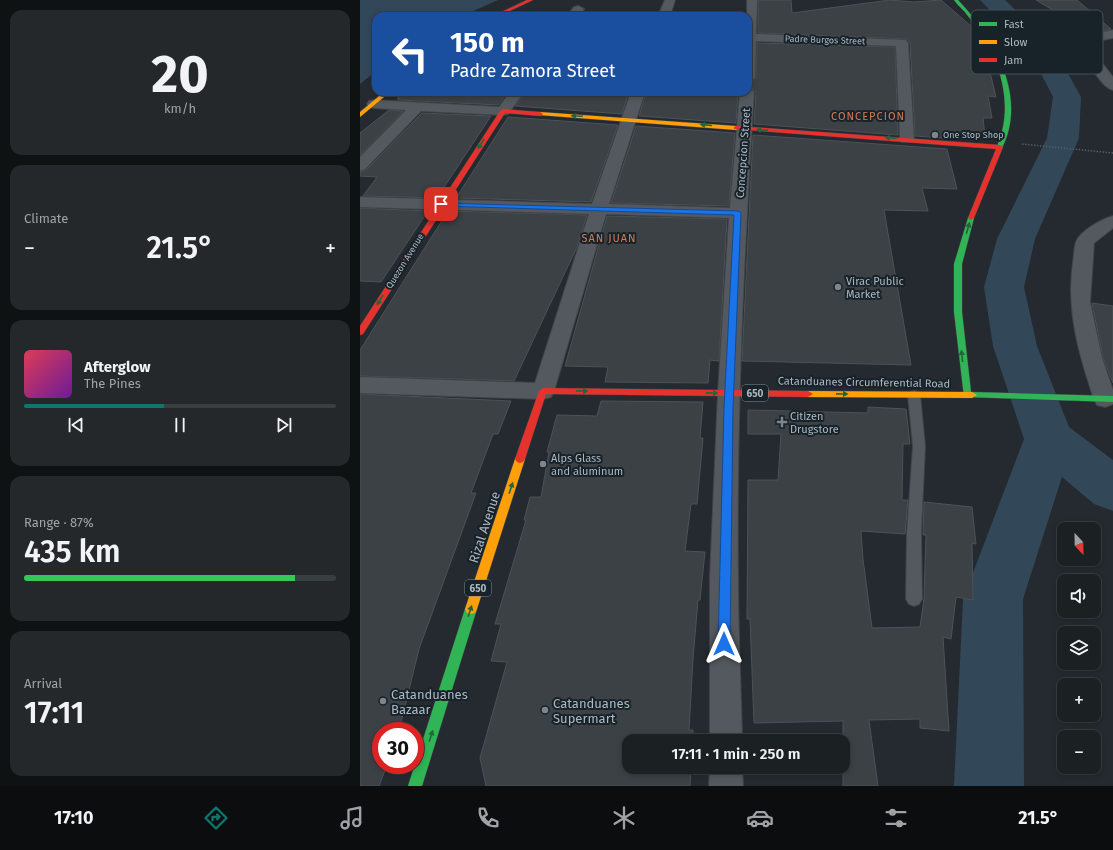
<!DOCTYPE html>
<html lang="en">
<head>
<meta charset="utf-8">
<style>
	:root { --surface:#1b2023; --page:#24282b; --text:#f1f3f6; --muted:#a0a3a6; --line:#393e41; --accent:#0f766e }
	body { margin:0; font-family:"Fira Sans",sans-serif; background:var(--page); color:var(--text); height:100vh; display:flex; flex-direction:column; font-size:15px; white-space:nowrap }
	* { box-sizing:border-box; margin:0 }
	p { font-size:13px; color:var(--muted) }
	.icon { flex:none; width:22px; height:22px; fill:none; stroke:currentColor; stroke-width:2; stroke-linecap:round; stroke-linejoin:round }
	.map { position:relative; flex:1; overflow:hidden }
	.sheet { display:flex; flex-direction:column; gap:10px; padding:10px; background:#0f1213; width:360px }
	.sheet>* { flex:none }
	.top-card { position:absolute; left:12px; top:12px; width:380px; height:84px; border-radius:12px; box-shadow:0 2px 6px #0003,0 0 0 1px var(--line); background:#1a4fa0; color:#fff; overflow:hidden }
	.needle { width:26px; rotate:158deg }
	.tools { position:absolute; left:697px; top:522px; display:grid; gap:8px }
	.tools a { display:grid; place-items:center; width:44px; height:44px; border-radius:8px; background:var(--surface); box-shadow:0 2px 6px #0003,0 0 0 1px var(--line); font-size:20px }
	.speed { position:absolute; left:12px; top:722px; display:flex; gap:8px; font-size:20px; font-weight:700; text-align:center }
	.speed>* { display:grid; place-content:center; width:52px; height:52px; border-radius:50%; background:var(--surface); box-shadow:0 2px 6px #0003,0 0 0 1px var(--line); line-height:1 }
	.speed .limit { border:6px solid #d22; background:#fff; color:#111 }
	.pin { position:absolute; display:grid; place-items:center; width:34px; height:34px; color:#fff; margin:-17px; border-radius:8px; box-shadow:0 2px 6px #0006 }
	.me { position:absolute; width:44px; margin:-22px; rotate:0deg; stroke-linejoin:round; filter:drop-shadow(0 0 3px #0008) }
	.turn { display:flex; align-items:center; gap:14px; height:84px; padding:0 12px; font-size:18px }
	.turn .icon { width:52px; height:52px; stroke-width:2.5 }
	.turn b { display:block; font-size:28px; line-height:34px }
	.big { font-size:30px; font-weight:600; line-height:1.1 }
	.sheet .widget { flex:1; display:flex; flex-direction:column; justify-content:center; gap:6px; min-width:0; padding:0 14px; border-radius:12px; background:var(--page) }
	.sheet .dial { align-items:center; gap:0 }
	.dial b { font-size:52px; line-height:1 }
	.song { display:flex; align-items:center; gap:12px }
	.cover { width:48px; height:48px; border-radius:6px; background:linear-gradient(135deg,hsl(350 70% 55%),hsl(280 70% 35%)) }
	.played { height:4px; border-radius:2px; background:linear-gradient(90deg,var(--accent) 45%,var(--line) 45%) }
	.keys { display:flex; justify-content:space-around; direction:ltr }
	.heat { display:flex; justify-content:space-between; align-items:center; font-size:22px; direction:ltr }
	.charge { height:6px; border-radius:3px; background:linear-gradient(90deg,#34c759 87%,var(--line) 0) }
	.trip { position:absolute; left:262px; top:734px; width:228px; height:40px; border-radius:12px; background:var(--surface); box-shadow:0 2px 6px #0003,0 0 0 1px var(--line); font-weight:600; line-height:40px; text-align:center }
	.menu { display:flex; height:64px; justify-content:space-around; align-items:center; background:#0b0d0e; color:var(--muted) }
	.menu .icon { width:28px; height:28px }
	.menu .active { color:var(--accent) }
	.menu b { font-size:18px; color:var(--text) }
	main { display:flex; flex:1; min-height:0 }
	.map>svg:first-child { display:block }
	.water { fill:#324758 }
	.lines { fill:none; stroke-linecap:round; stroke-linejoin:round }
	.river { fill:#324758; fill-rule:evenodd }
	.building { fill:#3c4146; stroke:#4b5258 }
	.lane-casing { stroke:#404448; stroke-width:2 }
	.street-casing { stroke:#404448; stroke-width:2 }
	.fast-casing { stroke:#404448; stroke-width:1 }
	.slow-casing { stroke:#404448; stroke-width:1 }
	.jam-casing { stroke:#404448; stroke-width:1 }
	.path { stroke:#565d62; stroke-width:1.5; stroke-dasharray:1.5 1.5; stroke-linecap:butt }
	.lane { fill:#53595e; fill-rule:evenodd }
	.street { fill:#53595e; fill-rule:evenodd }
	.fast { fill:#30b455; fill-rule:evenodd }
	.slow { fill:#ff9f0a; fill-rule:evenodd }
	.jam { fill:#e5322d; fill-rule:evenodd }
	.oneway { fill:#23643d }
	.route { fill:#1a73e8; stroke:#114b97 }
	.poi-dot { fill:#7c868f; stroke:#182229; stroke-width:1.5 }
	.labels { text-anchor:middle; stroke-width:4; stroke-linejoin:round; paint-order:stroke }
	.far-street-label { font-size:9px; fill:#acb8c2; stroke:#182229 }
	.far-poi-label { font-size:9px; fill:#acb8c2; stroke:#182229; text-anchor:start }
	.shield { fill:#182229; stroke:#808b94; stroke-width:1 }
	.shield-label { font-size:10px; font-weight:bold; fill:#acb8c2 }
	.far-quarter-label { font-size:11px; letter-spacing:1px; fill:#cf7c5a; stroke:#182229 }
	.street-label { font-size:11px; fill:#acb8c2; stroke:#182229 }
	.poi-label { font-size:11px; fill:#acb8c2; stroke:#182229; text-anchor:start }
	.near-street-label { font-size:13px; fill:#acb8c2; stroke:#182229 }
	.near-poi-label { font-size:13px; fill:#acb8c2; stroke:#182229; text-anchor:start }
	.key { fill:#182229; stroke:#444f57; stroke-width:1 }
	.key-label { font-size:11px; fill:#acb8c2 }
</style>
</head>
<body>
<main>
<section class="sheet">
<div class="widget dial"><b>20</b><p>km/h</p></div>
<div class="widget"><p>Climate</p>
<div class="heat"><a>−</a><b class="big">21.5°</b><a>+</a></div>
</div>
<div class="widget">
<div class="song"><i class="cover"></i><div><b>Afterglow</b><p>The Pines</p></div></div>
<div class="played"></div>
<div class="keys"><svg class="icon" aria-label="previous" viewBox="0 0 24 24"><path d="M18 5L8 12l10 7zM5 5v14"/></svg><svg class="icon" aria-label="pause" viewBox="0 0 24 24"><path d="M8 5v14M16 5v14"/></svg><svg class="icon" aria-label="next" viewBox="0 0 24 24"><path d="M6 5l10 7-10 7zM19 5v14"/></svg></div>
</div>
<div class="widget"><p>Range · 87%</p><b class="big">435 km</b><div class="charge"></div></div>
<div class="widget"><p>Arrival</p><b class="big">17:11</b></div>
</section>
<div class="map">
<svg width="753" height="786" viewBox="0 0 753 786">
	<rect width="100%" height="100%" fill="#242a2f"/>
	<path class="water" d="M0,0h138l-36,16h-86v55l-16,13z"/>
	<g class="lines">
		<path class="river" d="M620,0h25l31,29 23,28 22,40 -2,41 -44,101 -11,48 13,59 32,81 44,33v51l-19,-7 -32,-27 -39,122 1,187h-70l9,-187 61,-160 -31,-93 -9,-59 13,-48 50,-101 6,-41 -17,-33 -18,-25z"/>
	</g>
	<path class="building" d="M398,0h33l1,13 98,-13 24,2 27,-2 31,27 20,39 1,2h-4l7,29 -8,-1 4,22h-9l2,17 -43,-3 2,6 -29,-2 -5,-93 -3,-4 -149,-6z
		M676,0h41l34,29 -19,4z
		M397,43l138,4 3,88 -144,-11 2,-32 -4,-3v-8l4,-3z
		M38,92h110l-10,13 -100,-5z
		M165,92h104l-7,22 -107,-8z
		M339,92h39l-2,31 -97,-7 7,-23 51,3z
		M29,110l14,1 -43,44v-22z
		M62,113l69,3 -54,82 -74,-2 14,-19 -17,-1v-4l6,-2z
		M148,117l110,8 -27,77 -135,-4z
		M276,126l99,7 -6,73 -118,-3z
		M393,135l194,14 10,40 -35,-1 6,23 -44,-1 27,155 -169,-4z
		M0,208l68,3 -47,71 -21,-1z
		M88,211l139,4 -10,32 -63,134 -154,-5v-26z
		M247,216l120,3 -8,142 -9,-1 -2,23 -103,-1 3,-15 -43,-1z
		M732,303l21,3v77l-10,-25z
		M0,394l151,7 -13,33h-5l-22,59h5l-57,156 -20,82h-18v34h6l-8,21h-19z
		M241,401l102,1 -3,36h3l-6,66h-6l-6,47 20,1 -5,48h-2l-5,59 -4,71h4v11h-64v26h62l-1,19h-204l-6,-28 27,-96 -16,-1 10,-37h-6l31,-104h-2l6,-23h11l8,-45h-2l10,-37 40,1z
		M508,407l38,2 4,35h-7l-1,56h6l-3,34 -44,-3 2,28 9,69 48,-1 4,-28 2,-64h-3l1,-33 48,5 4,37 -4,-1 1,57 -17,-3 -5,42 -8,-2 6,94 -29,-3v-9l-51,1 9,66h-35v-65l-89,2 -4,-104h-3l1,-139h30l3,-46h-33v-24l120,3z"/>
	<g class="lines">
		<defs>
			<path id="lane" d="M554,391l4,1 2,3 5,51 -4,87 1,66 -3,5 -5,2 -5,-2 -3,-5 1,-66 6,-87 -5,-51 2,-3z"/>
			<path id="street" d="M305,0h10l-5,16h-12z
				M387,0h10l-1,34 150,6 2,3 6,96 -2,3h-10l-2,-3 -4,-93 -140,-5 -1,37 -7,4z
				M218,6l6,3 -5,7h-12l7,-9z
				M753,30v8l-17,3 -2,6 8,16 11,14v13c-13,-3 -26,-31 -31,-43l5,-11z
				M388,88l6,4c-10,162 -18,324 -16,486 0,54 3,109 4,163h-32v-164l8,-184 11,-175 -123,-4 -52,177 -3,6 -8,2 -183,-6v-16l175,6 54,-169 -229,-7v-10l232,7 39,-112h14l-36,112 121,4 10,-116h8z
				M150,92h14l-16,22 -5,1 -82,-4 -56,58 -5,2v-14l46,-47 -32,-2 -5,-1 -2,-3 2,-3 5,-1 125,7z
				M753,216v12l-19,15 -4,59 12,56 11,32v14l-8,3 -8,-2 -3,-6c-15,-44 -28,-89 -21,-136 1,-6 1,-15 3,-21 4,-11 26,-23 37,-26z
				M350,767h32l1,19h-34z"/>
			<path id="fast" d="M594,0h4c36,38 70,96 44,148l-5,-1c2,-7 5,-14 6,-20 8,-40 -10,-81 -35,-111 -4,-6 -10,-10 -14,-16z
				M611,216l3,2 -12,46v48l9,80 142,4v6l-149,-5 -10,-85v-48l14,-46z
				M111,604l4,1 2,4 -55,177h-14l57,-177 2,-4z"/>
			<path id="slow" d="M24,92h6l-30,25v-5z
				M180,112l196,14 3,2 -3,2 -198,-15v-2z
				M448,391l164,1 5,3 -5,3 -164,-1 -5,-3z
				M160,455l3,1 2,3 -48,150 -2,4 -4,1 -4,-1 -2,-4 50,-150 2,-3z"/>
			<path id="jam" d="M167,0h6l-34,16h-6z
				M143,109l37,3 3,2 -3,2 -35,-3 -142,221 -3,1v-9l140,-215z
				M376,126l264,19 3,2 -29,71 -3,2 -3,-2 28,-69 -262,-20v-2z
				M183,388l265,3 5,3 -5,3 -262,-3 -21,65 -2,3 -3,1 -3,-1 -2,-3 24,-68z"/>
		</defs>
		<use href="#lane" class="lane-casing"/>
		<use href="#street" class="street-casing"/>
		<use href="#fast" class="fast-casing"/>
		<use href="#slow" class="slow-casing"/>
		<use href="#jam" class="jam-casing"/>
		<path class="path" d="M662,144l91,9"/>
		<use href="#lane" class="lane"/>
		<use href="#street" class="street"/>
		<use href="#fast" class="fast"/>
		<use href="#slow" class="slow"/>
		<use href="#jam" class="jam"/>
	</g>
	<defs><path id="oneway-solid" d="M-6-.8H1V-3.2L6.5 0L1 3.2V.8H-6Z"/></defs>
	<g class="oneway">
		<use href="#oneway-solid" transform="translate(217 116) rotate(-177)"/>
		<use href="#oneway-solid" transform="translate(346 125) rotate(-175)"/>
		<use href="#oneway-solid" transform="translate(402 130) rotate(-176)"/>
		<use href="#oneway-solid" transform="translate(531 138) rotate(-176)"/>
		<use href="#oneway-solid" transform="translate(121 144) rotate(123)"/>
		<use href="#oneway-solid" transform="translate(608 228) rotate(-74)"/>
		<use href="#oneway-solid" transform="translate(20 300) rotate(122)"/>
		<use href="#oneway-solid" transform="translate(602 356) rotate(-96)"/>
		<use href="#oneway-solid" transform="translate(222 391) rotate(1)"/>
		<use href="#oneway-solid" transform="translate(352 393) rotate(1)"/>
		<use href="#oneway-solid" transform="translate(482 394) rotate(1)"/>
		<use href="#oneway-solid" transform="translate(151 488) rotate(-72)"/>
		<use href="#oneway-solid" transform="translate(110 611) rotate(-72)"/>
		<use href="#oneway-solid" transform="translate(71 736) rotate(-72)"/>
	</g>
	<path class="route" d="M78,203l300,8 3,2 -8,195 -3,236 -1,4 -5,2 -4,-2 -2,-4 6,-236 10,-193 -293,-9 -4,-2z"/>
	<g class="poi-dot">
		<circle cx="575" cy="135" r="4"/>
		<circle cx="478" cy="287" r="4"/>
		<path d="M420 416h4v4h4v4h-4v4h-4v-4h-4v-4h4z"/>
		<circle cx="183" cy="464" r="4"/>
		<circle cx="23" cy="701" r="4"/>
		<circle cx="185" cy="710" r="4"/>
	</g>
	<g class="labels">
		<g class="far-street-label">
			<text transform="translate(465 40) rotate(2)" y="3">Padre Burgos Street</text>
			<text transform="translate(45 261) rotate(-58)" y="3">Quezon Avenue</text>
		</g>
		<g class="far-poi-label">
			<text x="583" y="138">One Stop Shop</text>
		</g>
		<g class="shield">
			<rect x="382" y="385" width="26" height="16" rx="3"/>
			<rect x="105" y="580" width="26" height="16" rx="3"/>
		</g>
		<g class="shield-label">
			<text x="395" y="397">650</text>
			<text x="118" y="592">650</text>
		</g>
		<g class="far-quarter-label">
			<text x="508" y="120">CONCEPCION</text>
			<text x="249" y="242">SAN JUAN</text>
		</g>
		<g class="street-label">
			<text transform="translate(383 153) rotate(-86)" y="4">Concepcion Street</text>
			<text transform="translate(504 382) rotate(1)" y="4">Catanduanes Circumferential Road</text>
		</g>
		<g class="poi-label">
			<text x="486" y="285">Virac Public<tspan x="486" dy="13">Market</tspan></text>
			<text x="430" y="420">Citizen<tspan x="430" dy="13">Drugstore</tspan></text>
			<text x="191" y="462">Alps Glass<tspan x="191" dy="13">and aluminum</tspan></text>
		</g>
		<g class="near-street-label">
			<text transform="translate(124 527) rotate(-72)" y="5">Rizal Avenue</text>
		</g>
		<g class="near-poi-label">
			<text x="31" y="699">Catanduanes<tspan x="31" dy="15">Bazaar</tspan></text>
			<text x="193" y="708">Catanduanes<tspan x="193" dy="15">Supermart</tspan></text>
		</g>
	</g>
	<rect x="611" y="10" width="132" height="64" rx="6" class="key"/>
	<rect x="619" y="22" width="18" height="4" fill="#30b455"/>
	<rect x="619" y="40" width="18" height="4" fill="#ff9f0a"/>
	<rect x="619" y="58" width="18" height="4" fill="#e5322d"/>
	<g class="key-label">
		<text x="644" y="28">Fast</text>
		<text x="644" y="46">Slow</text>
		<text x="644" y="64">Jam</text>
	</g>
</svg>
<div class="tools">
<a><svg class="needle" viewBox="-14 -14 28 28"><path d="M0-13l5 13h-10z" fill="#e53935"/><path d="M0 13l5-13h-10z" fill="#a0a3a6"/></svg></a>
<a><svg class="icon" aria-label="sound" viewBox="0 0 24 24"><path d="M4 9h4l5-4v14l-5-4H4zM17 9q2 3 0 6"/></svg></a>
<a><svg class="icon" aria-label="layers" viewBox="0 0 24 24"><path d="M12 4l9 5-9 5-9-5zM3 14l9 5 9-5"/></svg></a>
<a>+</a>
<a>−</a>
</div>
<div class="speed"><div class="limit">30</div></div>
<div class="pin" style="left:81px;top:204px;background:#d93025"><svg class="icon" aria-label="arrive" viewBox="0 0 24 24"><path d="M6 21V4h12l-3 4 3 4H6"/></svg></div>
<svg class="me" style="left:364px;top:644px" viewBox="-20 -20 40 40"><path d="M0-17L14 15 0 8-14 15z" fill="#1a73e8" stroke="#fff" stroke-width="4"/></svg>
<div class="trip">17:11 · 1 min · 250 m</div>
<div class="top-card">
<div class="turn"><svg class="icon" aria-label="left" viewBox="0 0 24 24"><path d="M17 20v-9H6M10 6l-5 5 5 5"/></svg><div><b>150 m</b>Padre Zamora Street</div></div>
</div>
</div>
</main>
<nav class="menu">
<b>17:10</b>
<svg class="icon active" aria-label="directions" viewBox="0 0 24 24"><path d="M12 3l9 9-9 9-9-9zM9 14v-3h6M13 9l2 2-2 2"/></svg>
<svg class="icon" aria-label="music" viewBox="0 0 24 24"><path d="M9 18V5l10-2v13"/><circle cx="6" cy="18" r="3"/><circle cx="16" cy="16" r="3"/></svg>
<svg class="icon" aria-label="phone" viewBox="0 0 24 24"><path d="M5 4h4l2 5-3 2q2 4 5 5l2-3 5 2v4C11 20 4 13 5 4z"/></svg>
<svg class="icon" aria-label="climate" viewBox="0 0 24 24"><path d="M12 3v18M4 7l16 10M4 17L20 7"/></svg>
<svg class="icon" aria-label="car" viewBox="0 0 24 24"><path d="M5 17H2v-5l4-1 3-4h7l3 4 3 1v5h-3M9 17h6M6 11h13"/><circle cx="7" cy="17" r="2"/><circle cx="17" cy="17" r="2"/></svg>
<svg class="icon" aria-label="filters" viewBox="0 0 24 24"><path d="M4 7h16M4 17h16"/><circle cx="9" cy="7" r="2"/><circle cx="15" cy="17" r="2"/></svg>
<b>21.5°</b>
</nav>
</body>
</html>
